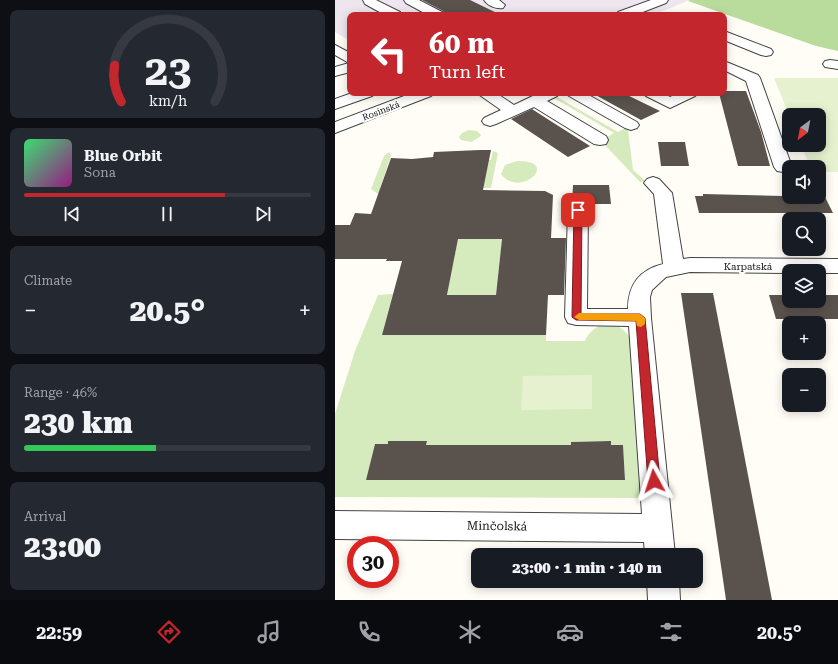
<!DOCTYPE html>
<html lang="en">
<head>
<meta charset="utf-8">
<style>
	:root { --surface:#171b24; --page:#242831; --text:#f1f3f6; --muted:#9ea1a6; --line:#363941; --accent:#c4262e }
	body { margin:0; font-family:"Roboto Serif",serif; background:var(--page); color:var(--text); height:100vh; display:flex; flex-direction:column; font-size:15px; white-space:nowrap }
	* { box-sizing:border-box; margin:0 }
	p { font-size:13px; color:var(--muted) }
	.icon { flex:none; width:22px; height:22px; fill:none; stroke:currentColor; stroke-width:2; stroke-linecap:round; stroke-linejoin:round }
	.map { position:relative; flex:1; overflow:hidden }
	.side { display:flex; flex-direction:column; gap:10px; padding:10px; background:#0d0f14; width:335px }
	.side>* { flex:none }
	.guide { position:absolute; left:12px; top:12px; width:380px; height:84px; border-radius:8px; box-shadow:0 2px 10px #0003; background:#c4262e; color:#fff; overflow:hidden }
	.needle { width:26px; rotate:212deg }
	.buttons { position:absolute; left:447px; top:108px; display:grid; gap:8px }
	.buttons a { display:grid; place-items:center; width:44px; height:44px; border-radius:8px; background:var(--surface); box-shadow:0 2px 10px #0003; font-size:20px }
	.speed { position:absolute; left:12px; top:536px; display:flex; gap:8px; font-size:20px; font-weight:700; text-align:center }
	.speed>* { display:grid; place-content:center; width:52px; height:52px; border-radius:50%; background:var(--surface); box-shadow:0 2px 10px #0003; line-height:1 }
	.speed .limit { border:6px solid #d22; background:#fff; color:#111 }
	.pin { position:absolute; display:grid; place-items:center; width:34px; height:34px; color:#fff; margin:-17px; border-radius:8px; box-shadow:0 2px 6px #0006 }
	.me { position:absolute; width:44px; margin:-22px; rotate:355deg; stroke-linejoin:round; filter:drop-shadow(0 0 3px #0008) }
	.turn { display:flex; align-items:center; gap:14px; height:84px; padding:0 16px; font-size:18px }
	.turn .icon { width:52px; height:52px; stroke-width:2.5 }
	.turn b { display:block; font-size:28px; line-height:34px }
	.big { font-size:30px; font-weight:800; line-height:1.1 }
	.side .card { flex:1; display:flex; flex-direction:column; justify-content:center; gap:6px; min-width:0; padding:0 14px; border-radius:8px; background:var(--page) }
	.side .dial { align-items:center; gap:0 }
	.dial svg { height:104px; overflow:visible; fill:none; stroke:var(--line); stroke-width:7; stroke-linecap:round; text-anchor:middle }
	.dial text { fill:var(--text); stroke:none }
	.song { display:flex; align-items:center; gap:12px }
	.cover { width:48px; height:48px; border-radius:6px; background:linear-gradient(135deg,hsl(140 70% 55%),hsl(310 70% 35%)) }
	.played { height:4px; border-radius:2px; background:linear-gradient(90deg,var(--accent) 70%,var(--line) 70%) }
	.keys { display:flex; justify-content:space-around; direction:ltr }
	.heat { display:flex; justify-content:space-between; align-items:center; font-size:22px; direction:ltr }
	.charge { height:6px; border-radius:3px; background:linear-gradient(90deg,#34c759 46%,var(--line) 0) }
	.trip { position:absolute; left:136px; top:548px; width:232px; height:40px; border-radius:8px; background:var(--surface); box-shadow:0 2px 10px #0003; font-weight:800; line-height:40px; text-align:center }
	.menu { display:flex; height:64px; justify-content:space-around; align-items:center; background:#090b0e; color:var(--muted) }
	.menu .icon { width:28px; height:28px }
	.menu .current { color:var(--accent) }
	.menu b { font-size:18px; color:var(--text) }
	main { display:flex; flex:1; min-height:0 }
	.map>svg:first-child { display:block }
	.industrial { fill:#eee6ef }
	.green { fill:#d5ebbd; fill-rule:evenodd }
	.forest { fill:#b9dc9c }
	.pitch { fill:#e6f2cf }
	.building { fill:#5a524d; fill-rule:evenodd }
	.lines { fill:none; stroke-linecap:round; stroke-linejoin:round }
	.minor-casing { stroke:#444; stroke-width:2 }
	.minor { fill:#fff; fill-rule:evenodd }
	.route { fill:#c4262e; stroke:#7f191e }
	.slow { fill:#f59e0b }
	.labels { text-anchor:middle; stroke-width:4; stroke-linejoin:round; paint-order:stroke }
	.far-street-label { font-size:9px; fill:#111; stroke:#fff }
	.street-label { font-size:10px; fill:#111; stroke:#fff }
	.near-street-label { font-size:12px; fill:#111; stroke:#fff }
</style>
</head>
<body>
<main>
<section class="side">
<div class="card dial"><svg viewBox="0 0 100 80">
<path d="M14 69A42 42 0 1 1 86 69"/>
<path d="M14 69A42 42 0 0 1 9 41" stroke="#c4262e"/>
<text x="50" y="56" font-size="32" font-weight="700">23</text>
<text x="50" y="72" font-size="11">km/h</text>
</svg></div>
<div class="card">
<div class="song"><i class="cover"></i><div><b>Blue Orbit</b><p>Sona</p></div></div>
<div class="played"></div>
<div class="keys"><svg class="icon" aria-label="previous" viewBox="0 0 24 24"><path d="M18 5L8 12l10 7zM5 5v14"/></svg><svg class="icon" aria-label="pause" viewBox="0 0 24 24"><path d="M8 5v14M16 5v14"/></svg><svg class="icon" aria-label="next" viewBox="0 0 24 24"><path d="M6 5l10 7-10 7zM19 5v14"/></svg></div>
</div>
<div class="card"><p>Climate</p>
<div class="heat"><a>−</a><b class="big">20.5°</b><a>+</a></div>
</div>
<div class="card"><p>Range · 46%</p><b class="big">230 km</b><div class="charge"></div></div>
<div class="card"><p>Arrival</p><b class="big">23:00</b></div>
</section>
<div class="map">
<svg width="503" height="600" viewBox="0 0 503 600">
	<rect width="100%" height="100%" fill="#fffdf5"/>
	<path class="industrial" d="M0,0h355l-37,15h-303v26l-15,-9z"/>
	<path class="green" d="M222,97l61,35 11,-6 3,2 -4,2 5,40 14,12h-7l-39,-41 13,-8 -60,-35z
		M134,130l8,1 4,4 -1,2 -9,5 -10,-2 -2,-3 3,-4z
		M158,151l5,2 -7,35h-8l6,-28h2z
		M54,152l2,3 -11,33h44l-43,8 -10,-7 13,-33z
		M182,161c45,-1 3,39 -16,13l4,-9z
		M123,239h44l-6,56h-49z
		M58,294l-11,41h164v6h39c5,-13 21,-22 34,-14 6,3 10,9 13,14l10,153 -1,4 -306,-1v-83l20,-63 23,-56zM53,441h39l-1,4h145v-3l39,-1 1,4h12l2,35h-259l9,-36h13z"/>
	<path class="forest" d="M355,0h148v51l-22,-5 -128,-45z"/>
	<path class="pitch" d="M439,78h64v94h-19v-5h-9l-9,-22h18v-30h-30z
		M257,375v34l-71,1 2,-34z"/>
	<path class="building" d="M87,0h48l31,15h-57l-1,-4z
		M389,91h22l15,41 9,34h-32l-19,-73h5z
		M257,93h31l37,18 -19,9z
		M197,109l17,11 41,26 -22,11 -57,-38z
		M323,142h27l4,24h-28z
		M145,150h11l-8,40 62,1 8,4 -2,43h15l-2,57h-16l-2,40h-164l20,-74h-16l1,-2h-52v-34h15l5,-12 16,1 20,-56 21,1 21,-2 1,-5zM123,239h44l-6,56h-49z
		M238,185h36l2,19h-39z
		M368,194l122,3 8,16h-134l-4,-17h8z
		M346,293h32l59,307h-46z
		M434,295h20v6h30v-6h19v24h-62z
		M53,441h39l-1,4h145v-3l40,-1v4h12l2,35h-259l9,-36h13z"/>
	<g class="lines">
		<defs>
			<path id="minor" d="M28,0h13l24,12 1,3h-16l-20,-11z
				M69,0h15l23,12 1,3h-15l-22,-12z
				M149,0h15l6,5 -2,3c-7,1 -15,-2 -19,-8z
				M316,0h17l-2,3 -31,12h-18l1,-3z
				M389,31l47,18 2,3 -2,3 -5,1 -5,-1 -37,-15z
				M0,45l15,8v19l-15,4v-9l14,-4 -14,-8z
				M495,60l8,1v8l-13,-2 -2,-3 2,-3z
				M389,61l34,14 2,3 32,89h-3v4l-6,1 -6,-1 -3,-4 -28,-86 -22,-11z
				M17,93h23l-3,3 -37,13v-10z
				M77,93h22l-3,3 -96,37v-11z
				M143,93h18l18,12 25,-12h21l-3,3 -10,5 59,35 2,4 -2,4 -6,1 -6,-1 -60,-37 -38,17 -6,2 -6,-2 -2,-3 2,-3 17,-8 -20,-14z
				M231,93h19l52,29 2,3 -2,3 -6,2 -6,-2 -56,-32z
				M308,93h20l7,4 8,-4h20l-3,3 -25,12 -24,-12z
				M318,177l6,2 13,14 11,66 7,-1 148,1v14h-19v-2h-30v2l-99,-1 -24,5 -14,13 -2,7 1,21 24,237h-30l-1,-13 -309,-3v-28l307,3 -13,-188 -53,-1 -8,-2 -3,-6 3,-107 3,-4 7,-2 7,2 3,4 -1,99h41c0,-24 11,-39 35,-45l-9,-70 -10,-11 3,-4z
				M312,581h32l1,19h-32z"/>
		</defs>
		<use href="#minor" class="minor-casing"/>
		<use href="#minor" class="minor"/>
	</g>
	<path class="route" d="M243,207l4,3 -1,104h59l5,4 15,163 -2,4 -4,2 -4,-2 -2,-4 -12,-160 -60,-1 -4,-3 2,-107z"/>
	<path class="slow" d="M244,313l61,1 5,4v6l-4,3 -4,-1 -1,-5 -57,-1 -5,-3z"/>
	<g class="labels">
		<g class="far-street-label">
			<text transform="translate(46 111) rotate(-21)" y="3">Rosinská</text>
		</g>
		<g class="street-label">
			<text x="413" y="270">Karpatská</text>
		</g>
		<g class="near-street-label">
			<text transform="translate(162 526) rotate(1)" y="4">Minčolská</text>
		</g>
	</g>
</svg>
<div class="buttons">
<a><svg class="needle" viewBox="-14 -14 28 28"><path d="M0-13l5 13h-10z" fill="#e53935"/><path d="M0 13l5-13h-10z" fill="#9ea1a6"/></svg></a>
<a><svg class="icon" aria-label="sound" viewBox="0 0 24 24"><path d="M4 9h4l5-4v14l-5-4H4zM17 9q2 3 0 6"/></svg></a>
<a><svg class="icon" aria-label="search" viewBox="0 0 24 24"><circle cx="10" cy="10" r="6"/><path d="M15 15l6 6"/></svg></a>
<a><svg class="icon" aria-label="layers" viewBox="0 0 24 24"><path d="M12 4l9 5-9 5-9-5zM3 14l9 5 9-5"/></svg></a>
<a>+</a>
<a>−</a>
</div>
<div class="speed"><div class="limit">30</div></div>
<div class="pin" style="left:243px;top:210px;background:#d93025"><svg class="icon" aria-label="arrive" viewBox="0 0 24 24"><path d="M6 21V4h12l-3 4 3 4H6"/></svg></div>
<svg class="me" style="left:319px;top:481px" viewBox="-20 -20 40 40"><path d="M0-17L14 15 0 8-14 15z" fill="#c4262e" stroke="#fff" stroke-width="4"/></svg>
<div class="trip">23:00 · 1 min · 140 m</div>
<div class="guide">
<div class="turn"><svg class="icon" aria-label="left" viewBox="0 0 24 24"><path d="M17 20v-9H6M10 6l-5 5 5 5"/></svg><div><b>60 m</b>Turn left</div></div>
</div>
</div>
</main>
<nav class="menu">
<b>22:59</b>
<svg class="icon current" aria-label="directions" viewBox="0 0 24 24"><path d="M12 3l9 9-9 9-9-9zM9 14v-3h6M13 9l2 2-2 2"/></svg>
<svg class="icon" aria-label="music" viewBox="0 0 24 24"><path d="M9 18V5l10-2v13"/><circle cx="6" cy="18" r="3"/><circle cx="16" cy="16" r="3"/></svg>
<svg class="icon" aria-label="phone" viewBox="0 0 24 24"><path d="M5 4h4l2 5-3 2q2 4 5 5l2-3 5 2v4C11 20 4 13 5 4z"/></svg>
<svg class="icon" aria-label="climate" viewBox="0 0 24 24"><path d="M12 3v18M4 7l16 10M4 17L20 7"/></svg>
<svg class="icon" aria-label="car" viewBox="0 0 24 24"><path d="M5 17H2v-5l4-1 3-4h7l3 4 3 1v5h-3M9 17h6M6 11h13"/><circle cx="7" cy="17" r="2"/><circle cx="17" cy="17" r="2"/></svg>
<svg class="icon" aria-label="filters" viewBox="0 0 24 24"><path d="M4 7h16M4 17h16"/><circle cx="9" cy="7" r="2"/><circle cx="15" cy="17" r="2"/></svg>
<b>20.5°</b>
</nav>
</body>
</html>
